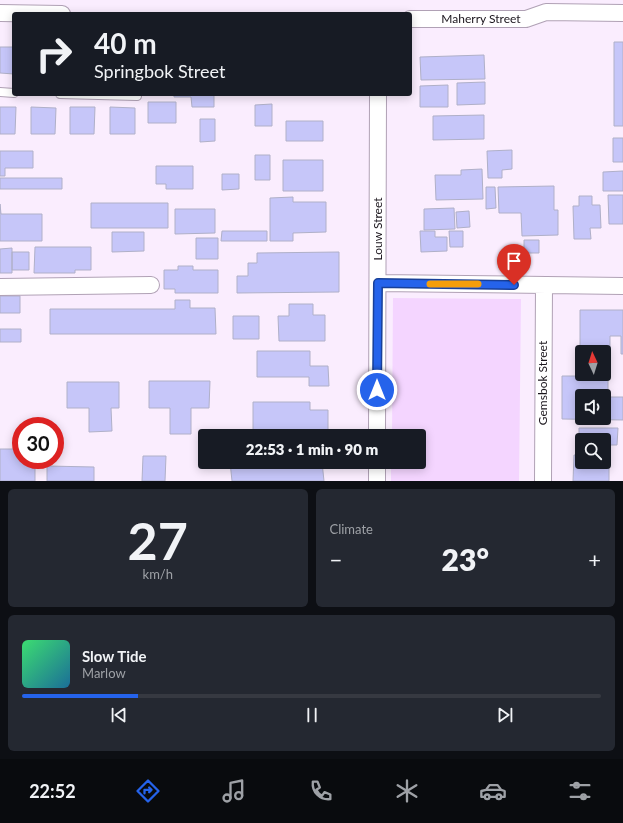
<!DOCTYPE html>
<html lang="en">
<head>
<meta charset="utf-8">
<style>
	:root { --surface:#171b24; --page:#242831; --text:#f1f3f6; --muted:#9ea1a6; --line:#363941; --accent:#2563eb }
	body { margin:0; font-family:Lato,sans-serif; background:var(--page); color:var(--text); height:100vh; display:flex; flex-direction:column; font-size:15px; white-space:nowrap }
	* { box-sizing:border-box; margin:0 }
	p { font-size:13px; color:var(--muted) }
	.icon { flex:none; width:22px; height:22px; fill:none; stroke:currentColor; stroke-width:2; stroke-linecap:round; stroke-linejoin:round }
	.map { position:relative; height:481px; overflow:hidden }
	.panel { display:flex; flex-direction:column; gap:8px; padding:8px; background:#0d0f14; flex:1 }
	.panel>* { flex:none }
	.hud { position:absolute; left:12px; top:12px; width:400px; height:84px; border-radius:4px; box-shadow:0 2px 10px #0003; background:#171b24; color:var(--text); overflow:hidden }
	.needle { width:26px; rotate:356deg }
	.controls { position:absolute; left:575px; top:345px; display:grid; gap:8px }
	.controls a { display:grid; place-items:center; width:36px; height:36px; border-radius:4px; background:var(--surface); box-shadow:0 2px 10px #0003; font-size:20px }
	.speed { position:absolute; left:12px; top:417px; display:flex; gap:8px; font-size:20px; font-weight:700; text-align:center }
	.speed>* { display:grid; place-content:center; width:52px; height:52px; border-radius:50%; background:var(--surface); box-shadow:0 2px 10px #0003; line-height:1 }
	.speed .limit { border:6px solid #d22; background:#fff; color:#111 }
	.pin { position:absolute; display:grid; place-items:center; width:34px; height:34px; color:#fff; margin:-41px -17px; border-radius:50% 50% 50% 0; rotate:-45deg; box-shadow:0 0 4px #0007 }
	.pin .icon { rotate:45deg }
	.me { position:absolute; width:44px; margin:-22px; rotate:0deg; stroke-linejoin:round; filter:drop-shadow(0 0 3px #0008) }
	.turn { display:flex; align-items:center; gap:14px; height:84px; padding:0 16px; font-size:18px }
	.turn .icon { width:52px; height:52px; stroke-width:2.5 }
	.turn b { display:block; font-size:28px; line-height:34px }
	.big { font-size:30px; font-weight:800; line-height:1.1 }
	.panel .card { flex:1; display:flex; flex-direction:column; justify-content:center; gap:6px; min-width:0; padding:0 14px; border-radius:6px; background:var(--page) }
	.panel .dial { align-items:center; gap:0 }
	.dial b { font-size:52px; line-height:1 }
	.song { display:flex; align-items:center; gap:12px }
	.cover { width:48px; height:48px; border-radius:6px; background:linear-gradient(135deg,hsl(140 70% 55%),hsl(200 70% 35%)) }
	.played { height:4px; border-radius:2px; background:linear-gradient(90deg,var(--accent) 20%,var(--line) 20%) }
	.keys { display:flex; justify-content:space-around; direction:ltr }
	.heat { display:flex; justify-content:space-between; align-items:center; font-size:22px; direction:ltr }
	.panel .tiles { flex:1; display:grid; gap:8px; grid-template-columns:1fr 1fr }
	.card:last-child { grid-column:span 2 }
	.trip { position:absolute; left:198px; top:429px; width:228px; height:40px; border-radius:4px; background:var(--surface); box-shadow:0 2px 10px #0003; font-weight:800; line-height:40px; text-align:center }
	.tab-bar { display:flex; height:64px; justify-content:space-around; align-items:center; background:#090b0e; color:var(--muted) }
	.tab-bar .icon { width:28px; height:28px }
	.tab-bar .active { color:var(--accent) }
	.tab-bar b { font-size:18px; color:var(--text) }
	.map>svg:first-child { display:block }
	.park { fill:#f4d5ff }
	.building { fill:#c6c6f9; stroke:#b0b0c8; fill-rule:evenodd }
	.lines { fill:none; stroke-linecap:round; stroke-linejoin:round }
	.lane-casing { stroke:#b0a1b5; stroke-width:10 }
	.street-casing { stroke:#b0a1b5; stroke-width:18 }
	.lane { stroke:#fff; stroke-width:8 }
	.street { stroke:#fff; stroke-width:16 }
	.route-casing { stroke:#184099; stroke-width:10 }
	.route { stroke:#2563eb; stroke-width:7 }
	.slow { stroke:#f59e0b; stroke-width:7 }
	.labels { text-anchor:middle; stroke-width:3.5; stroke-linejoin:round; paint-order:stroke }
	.street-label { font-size:12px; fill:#19141b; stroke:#fff }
</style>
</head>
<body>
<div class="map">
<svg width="623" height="481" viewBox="0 0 623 481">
	<rect width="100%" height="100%" fill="#faedfe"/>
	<path class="park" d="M393,298l128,1 -2,182h-128v-19h28v-26h-27z"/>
	<path class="building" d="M614,42h9v84h-9z
		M0,47h14v27l-14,-1z
		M484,55l1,24 -64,1 -1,-23z
		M485,82v22l-28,1v-22z
		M448,85v22h-28v-21z
		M174,94h40v13h-22l-1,-10h-17z
		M148,102h28v21h-28z
		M272,104v22h-17v-21z
		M0,107h16l-1,27h-15z
		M31,107l25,1 -1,26h-24z
		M70,107h25l-1,27h-24z
		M110,107l25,1v26h-25z
		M484,115v24l-51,1v-24z
		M200,119h15v22l-15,1z
		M286,121h37v20h-37z
		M613,138h10v24h-10z
		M512,150v19l-10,1v8h-14l-1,-27z
		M0,151h33v17h-28v8h-5z
		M255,155h15v25h-15z
		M283,160h40v31h-40z
		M156,166h37v23h-27v-5h-10z
		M482,169l1,30 -47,1 -1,-25h26v-5z
		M623,171v20h-20v-19z
		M222,174h17v15l-17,1z
		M0,178h62v11h-62z
		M554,186v24h4v25l-36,1 -1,-23h-22l-1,-26z
		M486,187h9l1,21 -10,1z
		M608,195h15v29h-14z
		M579,196h13v9h8l1,23h-11l1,11h-17l-1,-33h6z
		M293,197v5h33v30l-33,1v8h-23v-43z
		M91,203h77v25h-77z
		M0,204l1,10h41v27h-42z
		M454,208l1,21 -31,1v-21z
		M175,209h40v24l-40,1z
		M469,211l1,16 -13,1 -1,-16z
		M222,231h45v10h-46z
		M420,231h15v6h12v14l-26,1z
		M449,231h14v16h-13z
		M112,232h32v19l-32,1z
		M196,238h22v21h-22z
		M524,240h15v13h-15z
		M35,247h56v23h-16v3h-41z
		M12,248v25h-12v-24z
		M12,252h17v18h-17z
		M339,252v40l-102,1v-17h11v-13h9v-10z
		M178,266h15v4h25v23h-43v-4h-11v-19h14z
		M0,296h20v17h-20z
		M175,300h15v8h25l1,26h-166v-25h125z
		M289,304h24v11h12v26h-46l-1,-25h11z
		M580,310h43v44h-2v-18h-11v18h-6v-2h-22v2h-2z
		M233,316h26v23h-26z
		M0,329h21v13h-21z
		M257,351h53v15h18l1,20h-20v-9h-52z
		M562,376h46v21h15v23l-61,-1zM582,396h22v22h-22z
		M149,381h61l-1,27h-18v26h-21v-26h-21z
		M67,382h52v26h-8l1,23 -23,1v-24h-22z
		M253,402h57v8h18v20h-75z
		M579,428h39l-1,17h-13v-5h-22v5h-3z
		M0,449h21v11h14v21h-35z
		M574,455h8v7h22v-6l5,-1v26h-36z
		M143,456h23l-1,25h-23z
		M230,462h92l2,19h-92z
		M47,466l47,1v14h-47z"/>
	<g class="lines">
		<defs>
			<path id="lane" d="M0,92l14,1
				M60,94l77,2"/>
			<path id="street" d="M0,13l62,1
				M410,19h116l20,-7 77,1
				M378,283l245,3
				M0,287l151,-2
				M377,436l1,-342
				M377,481v-19
				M543,481l1,-196"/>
		</defs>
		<use href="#lane" class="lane-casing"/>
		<use href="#street" class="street-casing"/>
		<use href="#lane" class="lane"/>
		<use href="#street" class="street"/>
	</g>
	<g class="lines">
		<defs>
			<path id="route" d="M377,390l1,-107 136,2"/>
		</defs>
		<use href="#route" class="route-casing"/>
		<use href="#route" class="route"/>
		<path class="slow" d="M430,284h48"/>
	</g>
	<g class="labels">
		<g class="street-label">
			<text x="481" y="23">Maherry Street</text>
			<text transform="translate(378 229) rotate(-90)" y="4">Louw Street</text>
			<text transform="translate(543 383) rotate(-90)" y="4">Gemsbok Street</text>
		</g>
	</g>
</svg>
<div class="controls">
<a><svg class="needle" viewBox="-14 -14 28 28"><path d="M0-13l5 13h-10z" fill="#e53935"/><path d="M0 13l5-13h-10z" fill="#9ea1a6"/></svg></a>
<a><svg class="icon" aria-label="sound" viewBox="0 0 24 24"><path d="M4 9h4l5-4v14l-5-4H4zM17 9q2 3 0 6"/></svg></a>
<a><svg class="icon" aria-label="search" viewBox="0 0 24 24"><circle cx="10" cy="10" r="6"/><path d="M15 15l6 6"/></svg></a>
</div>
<div class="speed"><div class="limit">30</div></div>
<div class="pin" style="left:514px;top:285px;background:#d93025"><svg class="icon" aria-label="arrive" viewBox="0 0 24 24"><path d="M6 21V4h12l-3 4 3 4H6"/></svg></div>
<svg class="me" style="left:377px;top:390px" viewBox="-20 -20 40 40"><circle r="17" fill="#2563eb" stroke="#fff" stroke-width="3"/><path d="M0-11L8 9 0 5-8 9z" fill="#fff"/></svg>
<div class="trip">22:53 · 1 min · 90 m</div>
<div class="hud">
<div class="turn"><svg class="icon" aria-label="right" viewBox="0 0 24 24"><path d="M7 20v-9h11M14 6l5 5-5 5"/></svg><div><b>40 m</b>Springbok Street</div></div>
</div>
</div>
<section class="panel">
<div class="tiles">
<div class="card dial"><b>27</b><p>km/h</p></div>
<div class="card"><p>Climate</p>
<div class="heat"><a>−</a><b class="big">23°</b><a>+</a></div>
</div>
<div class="card">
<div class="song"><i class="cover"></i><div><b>Slow Tide</b><p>Marlow</p></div></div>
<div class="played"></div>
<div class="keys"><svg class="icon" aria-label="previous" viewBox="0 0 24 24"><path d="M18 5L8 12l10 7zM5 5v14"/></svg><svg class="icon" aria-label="pause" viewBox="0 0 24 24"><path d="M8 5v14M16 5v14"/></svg><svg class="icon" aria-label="next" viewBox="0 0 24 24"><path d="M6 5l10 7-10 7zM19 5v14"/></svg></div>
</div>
</div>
</section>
<nav class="tab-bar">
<b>22:52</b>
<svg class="icon active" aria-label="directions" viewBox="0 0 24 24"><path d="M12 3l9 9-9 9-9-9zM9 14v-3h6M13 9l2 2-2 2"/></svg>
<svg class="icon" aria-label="music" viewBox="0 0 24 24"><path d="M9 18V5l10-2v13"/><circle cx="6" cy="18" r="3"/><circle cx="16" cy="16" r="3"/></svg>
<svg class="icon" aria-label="phone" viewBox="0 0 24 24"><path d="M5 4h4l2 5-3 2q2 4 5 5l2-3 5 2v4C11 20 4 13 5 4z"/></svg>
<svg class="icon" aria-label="climate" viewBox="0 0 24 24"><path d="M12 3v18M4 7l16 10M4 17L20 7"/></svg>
<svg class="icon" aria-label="car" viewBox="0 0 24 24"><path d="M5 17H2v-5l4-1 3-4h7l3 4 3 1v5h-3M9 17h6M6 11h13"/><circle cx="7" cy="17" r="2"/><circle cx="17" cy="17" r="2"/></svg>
<svg class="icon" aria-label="filters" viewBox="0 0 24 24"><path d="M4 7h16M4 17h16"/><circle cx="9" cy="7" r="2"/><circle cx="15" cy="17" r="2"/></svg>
</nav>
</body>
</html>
